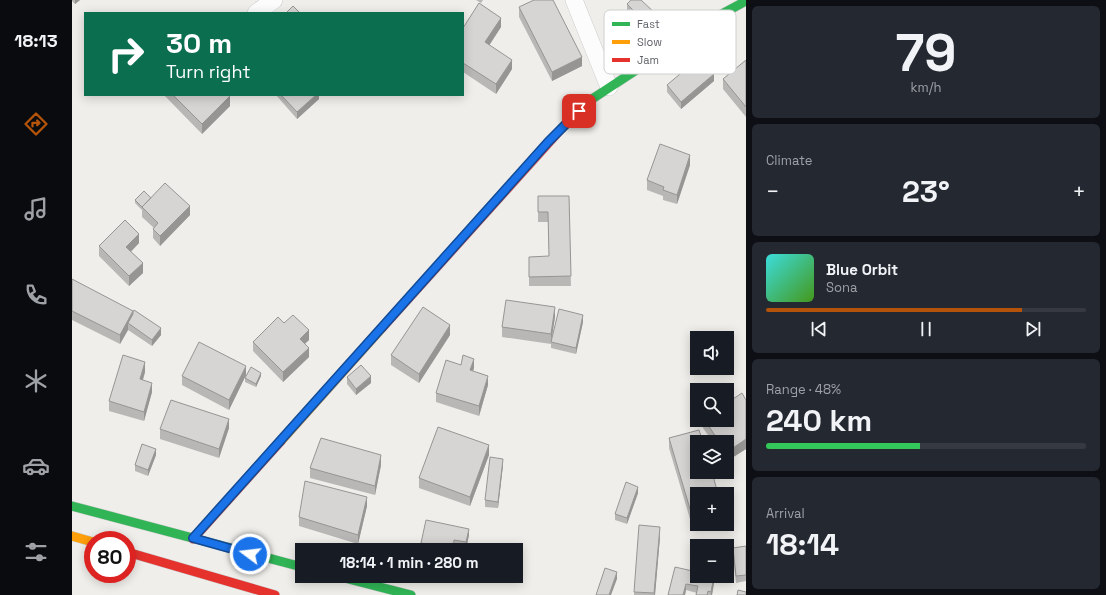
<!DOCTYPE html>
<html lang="en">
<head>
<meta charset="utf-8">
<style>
	:root { --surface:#171b24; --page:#242831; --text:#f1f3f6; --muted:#9ea1a6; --line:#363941; --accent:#b45309 }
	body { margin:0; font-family:"Space Grotesk",sans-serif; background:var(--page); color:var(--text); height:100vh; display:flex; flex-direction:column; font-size:15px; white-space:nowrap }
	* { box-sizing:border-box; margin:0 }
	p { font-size:13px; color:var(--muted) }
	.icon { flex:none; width:22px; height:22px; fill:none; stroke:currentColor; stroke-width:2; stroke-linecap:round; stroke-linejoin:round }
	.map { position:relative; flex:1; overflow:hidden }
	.drawer { display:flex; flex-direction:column; gap:6px; padding:6px; background:#0d0f14; width:360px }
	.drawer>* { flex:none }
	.guide { position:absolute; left:12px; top:12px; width:380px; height:84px; border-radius:0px; box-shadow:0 2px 10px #0003; background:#0b6e4f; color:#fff; overflow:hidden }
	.controls { position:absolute; left:618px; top:331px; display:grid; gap:8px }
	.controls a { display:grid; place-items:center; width:44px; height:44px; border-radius:0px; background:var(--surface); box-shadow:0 2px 10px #0003; font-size:20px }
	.speed { position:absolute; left:12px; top:531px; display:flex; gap:8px; font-size:20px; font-weight:700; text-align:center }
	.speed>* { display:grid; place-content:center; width:52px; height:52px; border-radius:50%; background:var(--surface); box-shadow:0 2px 10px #0003; line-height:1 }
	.speed .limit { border:6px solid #d22; background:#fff; color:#111 }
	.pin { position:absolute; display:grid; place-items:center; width:34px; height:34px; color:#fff; margin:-17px; border-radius:8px; box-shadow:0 2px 6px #0006 }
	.me { position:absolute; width:44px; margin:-22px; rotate:285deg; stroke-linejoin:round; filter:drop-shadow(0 0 3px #0008) }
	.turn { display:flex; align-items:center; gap:14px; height:84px; padding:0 16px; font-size:18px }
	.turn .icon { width:52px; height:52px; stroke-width:2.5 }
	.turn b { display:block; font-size:28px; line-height:34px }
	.big { font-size:30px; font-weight:800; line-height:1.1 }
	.drawer .widget { flex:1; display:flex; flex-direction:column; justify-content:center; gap:6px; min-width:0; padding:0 14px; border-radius:6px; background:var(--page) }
	.drawer .dial { align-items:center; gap:0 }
	.dial b { font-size:52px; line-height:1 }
	.song { display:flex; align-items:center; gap:12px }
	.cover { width:48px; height:48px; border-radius:6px; background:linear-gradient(135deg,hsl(180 70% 55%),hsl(100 70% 35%)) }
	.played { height:4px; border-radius:2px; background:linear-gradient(90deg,var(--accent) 80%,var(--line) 80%) }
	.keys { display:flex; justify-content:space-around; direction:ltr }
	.heat { display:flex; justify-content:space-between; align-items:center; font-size:22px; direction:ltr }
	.charge { height:6px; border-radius:3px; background:linear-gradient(90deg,#34c759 48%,var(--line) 0) }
	.trip { position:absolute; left:223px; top:543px; width:228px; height:40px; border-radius:0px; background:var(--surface); box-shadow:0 2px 10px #0003; font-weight:800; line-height:40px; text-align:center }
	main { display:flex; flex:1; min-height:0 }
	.dock { display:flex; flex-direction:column; width:72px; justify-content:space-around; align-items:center; background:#090b0e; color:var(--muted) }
	.dock .icon { width:28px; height:28px }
	.dock .active { color:var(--accent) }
	.dock b { font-size:18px; color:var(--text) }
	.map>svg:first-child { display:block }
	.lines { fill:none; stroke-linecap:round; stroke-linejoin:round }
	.street-casing { stroke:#cbcccc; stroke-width:18 }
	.fast-casing { stroke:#cacacb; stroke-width:10 }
	.slow-casing { stroke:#cacacb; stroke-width:10 }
	.jam-casing { stroke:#cacacb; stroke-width:10 }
	.street { stroke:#fdfcfc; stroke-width:17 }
	.fast { stroke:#30b455; stroke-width:9 }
	.slow { stroke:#ff9f0a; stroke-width:9 }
	.jam { stroke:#e5322d; stroke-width:9 }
	.wall { fill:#b8b7b5 }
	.shaded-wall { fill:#969594 }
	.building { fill:#d6d5d3; stroke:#969594 }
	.route-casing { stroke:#114b97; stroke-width:10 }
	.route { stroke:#1a73e8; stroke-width:7 }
	.key { fill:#fff; stroke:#cfd0d2; stroke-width:1 }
	.key-label { font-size:11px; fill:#5f6368 }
</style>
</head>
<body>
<main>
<nav class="dock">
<b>18:13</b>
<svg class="icon active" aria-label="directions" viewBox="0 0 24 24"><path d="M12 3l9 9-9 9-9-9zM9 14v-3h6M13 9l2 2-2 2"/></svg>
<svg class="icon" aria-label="music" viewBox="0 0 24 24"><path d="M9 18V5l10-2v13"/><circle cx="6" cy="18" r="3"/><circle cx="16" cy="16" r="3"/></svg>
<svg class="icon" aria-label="phone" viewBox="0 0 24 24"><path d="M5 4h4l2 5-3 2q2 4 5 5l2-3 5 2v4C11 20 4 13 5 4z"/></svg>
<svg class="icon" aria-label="climate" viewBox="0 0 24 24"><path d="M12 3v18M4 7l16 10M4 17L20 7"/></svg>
<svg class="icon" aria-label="car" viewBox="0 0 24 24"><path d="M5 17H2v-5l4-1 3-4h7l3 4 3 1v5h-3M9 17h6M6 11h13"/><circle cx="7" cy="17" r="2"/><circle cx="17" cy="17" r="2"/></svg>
<svg class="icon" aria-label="filters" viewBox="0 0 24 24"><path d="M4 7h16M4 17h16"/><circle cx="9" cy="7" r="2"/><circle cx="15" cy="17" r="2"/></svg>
</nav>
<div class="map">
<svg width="674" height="595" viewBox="0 0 674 595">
	<rect width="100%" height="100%" fill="#efeeea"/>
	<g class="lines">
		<defs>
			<path id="street" d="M502,0l35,87
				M184,13l18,-13"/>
			<path id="fast" d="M490,128l27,-27 131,-86 26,-14
				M0,506l230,61
				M265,576l74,19"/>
			<path id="slow" d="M209,441l101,-113
				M0,536l21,6"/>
			<path id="jam" d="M310,328l180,-200
				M121,539l88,-98
				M55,552l148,43"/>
		</defs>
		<use href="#street" class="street-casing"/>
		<use href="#fast" class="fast-casing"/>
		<use href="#slow" class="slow-casing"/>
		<use href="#jam" class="jam-casing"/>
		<use href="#street" class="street"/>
		<use href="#fast" class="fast"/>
		<use href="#slow" class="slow"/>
		<use href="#jam" class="jam"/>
	</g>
	<path class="wall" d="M0,0h8l-5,4 -3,-3z
		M404,0h7l-2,3z
		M555,4l28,16 -9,9 -19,-18z
		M447,7l63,59 -30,15 -33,-64z
		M429,27l-12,18 23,24 -16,25 -33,-22v-44z
		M674,60v57l-23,-28v-10z
		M642,81l-33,28 -14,-17v-7z
		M92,95h65l1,11 -28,28z
		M204,95h43v4l-22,20z
		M618,165l-13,39 -14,-4v-4l-16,-6v-10z
		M466,196h31l2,90h-42v-20l20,-10 -1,-34h-10z
		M79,198l39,17 -30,31 -7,-8v-9l1,-1 -12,-11v-7l-7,-7v-3z
		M67,243l-8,9 12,21 -14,13 -30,-30v-10z
		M0,279l89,56 -9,11 -24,-16 -8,14 -48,-24z
		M483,317l-3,20 31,-15 -7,32 -25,-6v-4l-49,-7v-10z
		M212,323l25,17 -4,4 4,13 -26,25 -30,-31v-9z
		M378,335l-31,48 -28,-18v-10z
		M402,368l-1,3 15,14 -9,31 -43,-14v-9z
		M73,372l-2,8 9,12 -8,29 -35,-10v-10z
		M174,375l-17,35 -47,-25v-9z
		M189,376l-5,11 -11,-5v-4z
		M275,377l24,6 -15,12 -9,-11z
		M631,420h24l19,29 -19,12v-19h-14l-10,-14z
		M157,428l-10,30 -59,-19v-10z
		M627,430l-9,89 -21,-71v-10z
		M84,455l-8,21 -13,-5v-6z
		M417,455l-19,51 -51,-18v-10z
		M309,465l-6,30 -65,-17v-10z
		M431,465l-5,43 -13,-1v-7z
		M566,493l-11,31 -12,-4v-6z
		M295,506l-9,38 -59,-18v-9z
		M397,535l-3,14 -12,-3v4h-33v-7z
		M588,537l-5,58h-21v-3z
		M674,546v35l-10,2 -3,-28v-7z
		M603,567l39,16 -2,12h-16l1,-2 -11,-3 -1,5h-17z"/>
	<path class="shaded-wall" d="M3,0h5l-5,4z
		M583,13v7l-9,9v-6z
		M429,18v9l-16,25v-10z
		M510,57v9l-30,15v-9z
		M440,60v9l-16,25v-10z
		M642,74v7l-33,28v-7z
		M244,95h3v4l-22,20v-7z
		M158,96v10l-28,28v-10z
		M618,155v10l-13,39v-9z
		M118,206v9l-30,31v-10z
		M67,234v9l-13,13v-9z
		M71,263v10l-14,13v-10z
		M483,307v10l-4,25v-8z
		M61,311v10l-5,2v7l-8,14v-9z
		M511,315v7l-7,32v-6z
		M378,325v10l-31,48v-9z
		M89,328v7l-9,11v-6z
		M237,330v10l-9,8v-9z
		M237,348v9l-26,25v-10z
		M402,359v9l-4,12v-10z
		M73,362v10l-5,17v-10z
		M174,366v9l-17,35v-10z
		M189,373v3l-5,11v-3z
		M299,376v7l-15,12v-6z
		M416,376v9l-9,31v-10z
		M80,383v9l-8,29v-9z
		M157,419v9l-10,30v-9z
		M674,439v10l-19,12v-9z
		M417,445v10l-19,51v-9z
		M84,449v6l-8,21v-6z
		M309,455v10l-6,30v-9z
		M431,459v6l-5,43v-6z
		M566,487v6l-11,31v-6z
		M295,497v9l-9,38v-9z
		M625,507v9l-7,3v-10z
		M588,527v10l-5,58h-1z
		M397,529v6l-3,14v-7z
		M382,540v10h-1z
		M545,572v7l-6,16h-2z
		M642,576v7l-2,12h-1v-3z
		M614,584v6l-1,5h-2z"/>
	<path class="building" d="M462,0h19l29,57 -30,15 -33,-65z
		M559,0h10l14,13 -9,10 -19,-19z
		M407,3l22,15 -16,24 27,18 -16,24 -33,-21v-35z
		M221,6l7,7h-14z
		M628,57l14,17 -33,28 -14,-17z
		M674,60v47l-23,-28z
		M101,95h56l1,1 -28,28z
		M209,95h35l-19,17z
		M588,144l30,11 -13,40 -14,-5 1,-3 -17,-7z
		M93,183l25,23 -30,30 -7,-7 5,-6 -16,-16z
		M72,191l7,7 -9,9 -7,-7z
		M466,196h31l2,80 -42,1v-20l20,-1 -1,-44h-10z
		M53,220l14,14 -13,13 17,16 -14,13 -30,-30z
		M0,279l61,32 -13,24 -48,-24z
		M434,300l49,7 -4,27 -49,-7z
		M351,307l27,18 -31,49 -28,-19z
		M487,309l24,6 -7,33 -25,-6z
		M62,310l27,18 -9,12 -24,-17 5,-9v-2z
		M221,315l16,15 -9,9 9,9 -26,24 -30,-30 25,-25 6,6z
		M127,342l47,24 -17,34 -47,-24z
		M51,355l22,7 -5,17 12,4 -8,29 -35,-11z
		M391,355l11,4 -4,11 18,6 -9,30 -43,-13 10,-33 15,5z
		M289,365l10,11 -15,13 -9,-12z
		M179,367l10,6 -5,11 -11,-6z
		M670,393l4,7v39l-19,13v-10h-8l-14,-22h22v-17z
		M99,400l58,19 -10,30 -59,-20z
		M366,427l51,18 -19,52 -51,-19z
		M627,430l4,12h-6v30h15l6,22h-21v13l-7,2 -21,-71z
		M249,438l60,17 -6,31 -65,-18z
		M70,444l14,5 -8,21 -13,-5z
		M418,457l13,2 -5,43 -13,-2z
		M233,481l62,16 -9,38 -59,-18z
		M554,482l12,5 -11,31 -12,-4z
		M354,520l43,9 -3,13 -12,-2 -1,10 -32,-7z
		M567,525l21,2 -6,66 -20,-1z
		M674,546v29l-10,1 -3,-28z
		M603,567l22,5v4h17l-3,16 -3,-1 -1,4h-11l2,-9 -12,-2 -3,11h-15z
		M533,568l12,4 -8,23h-13z
		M666,590l8,2v3h-9z"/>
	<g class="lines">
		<defs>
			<path id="route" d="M178,554l-57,-16 355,-396 31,-31"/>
		</defs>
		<use href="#route" class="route-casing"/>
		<use href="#route" class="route"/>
	</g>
	<rect x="532" y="10" width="132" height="64" rx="6" class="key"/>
	<rect x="540" y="22" width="18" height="4" fill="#30b455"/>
	<rect x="540" y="40" width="18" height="4" fill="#ff9f0a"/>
	<rect x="540" y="58" width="18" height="4" fill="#e5322d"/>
	<g class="key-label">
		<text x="565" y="28">Fast</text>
		<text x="565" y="46">Slow</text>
		<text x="565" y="64">Jam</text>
	</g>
</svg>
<div class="controls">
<a><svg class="icon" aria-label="sound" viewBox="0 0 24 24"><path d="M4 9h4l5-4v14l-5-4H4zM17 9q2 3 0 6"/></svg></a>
<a><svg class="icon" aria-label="search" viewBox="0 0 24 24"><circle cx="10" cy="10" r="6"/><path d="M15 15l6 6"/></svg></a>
<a><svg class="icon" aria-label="layers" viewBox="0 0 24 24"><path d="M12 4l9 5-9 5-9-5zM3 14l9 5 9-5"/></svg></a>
<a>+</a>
<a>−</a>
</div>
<div class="speed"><div class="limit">80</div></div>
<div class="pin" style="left:507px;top:111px;background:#d93025"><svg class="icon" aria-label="arrive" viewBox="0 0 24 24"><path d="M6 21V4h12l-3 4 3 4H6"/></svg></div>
<svg class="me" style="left:178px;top:554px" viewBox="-20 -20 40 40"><circle r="17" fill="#1a73e8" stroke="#fff" stroke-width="3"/><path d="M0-11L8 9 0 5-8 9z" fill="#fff"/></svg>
<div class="trip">18:14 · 1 min · 280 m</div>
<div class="guide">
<div class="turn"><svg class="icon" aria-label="right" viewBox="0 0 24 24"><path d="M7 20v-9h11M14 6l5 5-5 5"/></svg><div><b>30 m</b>Turn right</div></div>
</div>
</div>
<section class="drawer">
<div class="widget dial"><b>79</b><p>km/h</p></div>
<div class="widget"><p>Climate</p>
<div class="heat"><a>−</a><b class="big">23°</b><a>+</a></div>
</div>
<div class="widget">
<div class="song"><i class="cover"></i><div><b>Blue Orbit</b><p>Sona</p></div></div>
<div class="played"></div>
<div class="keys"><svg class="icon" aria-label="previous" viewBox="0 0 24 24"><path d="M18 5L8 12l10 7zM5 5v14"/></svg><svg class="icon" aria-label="pause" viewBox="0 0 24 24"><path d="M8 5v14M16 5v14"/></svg><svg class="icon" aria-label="next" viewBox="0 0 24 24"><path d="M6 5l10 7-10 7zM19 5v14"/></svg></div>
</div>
<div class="widget"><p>Range · 48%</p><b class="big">240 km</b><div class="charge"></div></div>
<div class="widget"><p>Arrival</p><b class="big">18:14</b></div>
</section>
</main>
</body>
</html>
